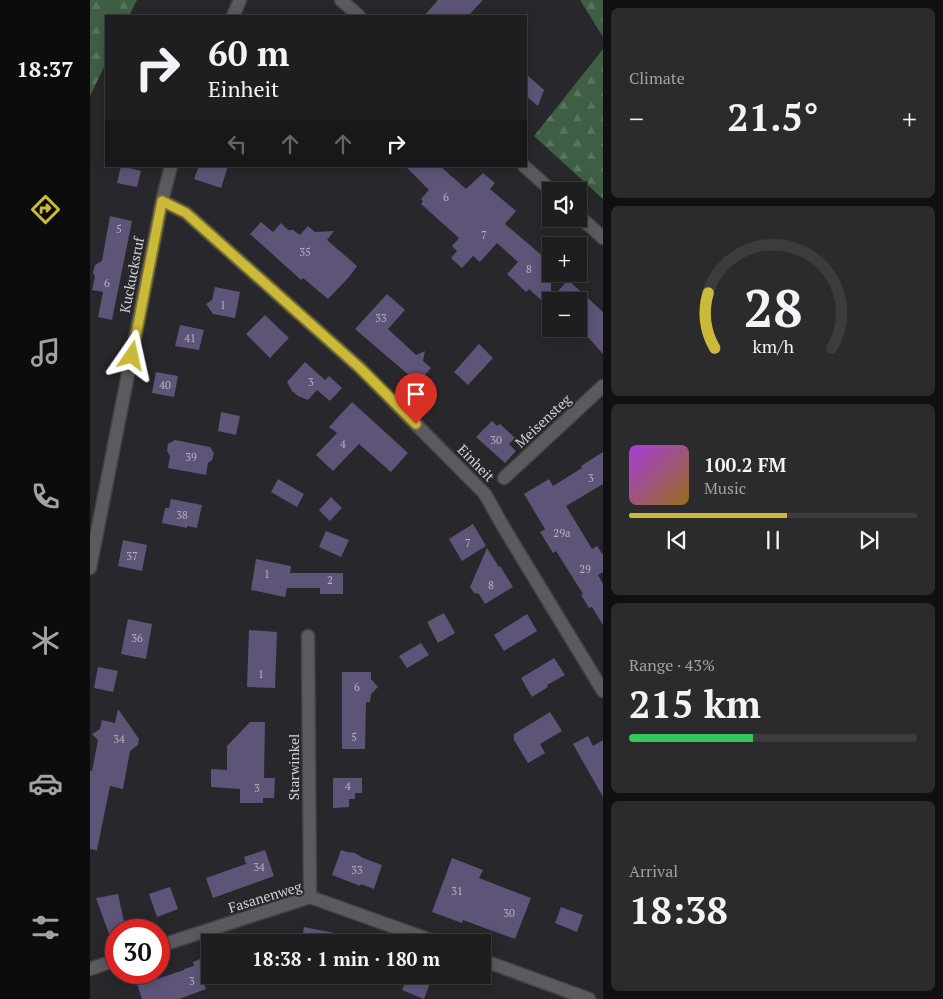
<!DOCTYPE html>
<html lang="en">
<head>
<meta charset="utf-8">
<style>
	:root { --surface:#1e1d20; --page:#2b2a2d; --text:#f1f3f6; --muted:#a1a2a5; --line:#3c3b3e; --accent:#cbb939 }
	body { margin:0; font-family:"PT Serif",serif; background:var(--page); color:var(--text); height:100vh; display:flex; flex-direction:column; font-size:19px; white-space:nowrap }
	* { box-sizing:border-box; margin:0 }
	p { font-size:16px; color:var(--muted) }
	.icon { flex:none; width:28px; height:28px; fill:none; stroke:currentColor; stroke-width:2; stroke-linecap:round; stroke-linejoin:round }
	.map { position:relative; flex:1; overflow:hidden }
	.side { display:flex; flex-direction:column; gap:8px; padding:8px; background:#101012; width:340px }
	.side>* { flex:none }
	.top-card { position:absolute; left:15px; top:15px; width:422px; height:152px; border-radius:0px; box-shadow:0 2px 12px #0003,0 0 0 1px var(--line); background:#1e1d20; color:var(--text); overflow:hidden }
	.buttons { position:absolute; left:452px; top:182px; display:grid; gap:10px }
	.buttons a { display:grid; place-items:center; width:45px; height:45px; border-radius:0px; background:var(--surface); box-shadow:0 2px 12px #0003,0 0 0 1px var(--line); font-size:25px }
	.speed { position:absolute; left:15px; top:919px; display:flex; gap:10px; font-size:25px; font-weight:700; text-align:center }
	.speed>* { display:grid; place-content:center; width:65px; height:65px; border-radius:50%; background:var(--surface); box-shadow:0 2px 12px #0003,0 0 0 1px var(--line); line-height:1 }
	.speed .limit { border:8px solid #d22; background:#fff; color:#111 }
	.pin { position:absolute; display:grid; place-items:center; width:42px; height:42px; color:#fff; margin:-51px -21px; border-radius:50% 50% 50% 0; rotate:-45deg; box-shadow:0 0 5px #0007 }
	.pin .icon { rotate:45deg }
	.me { position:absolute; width:55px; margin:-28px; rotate:11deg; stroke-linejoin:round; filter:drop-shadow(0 0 4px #0008) }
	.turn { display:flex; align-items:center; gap:18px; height:105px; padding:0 20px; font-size:22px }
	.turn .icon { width:65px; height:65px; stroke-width:2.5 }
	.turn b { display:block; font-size:35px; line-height:42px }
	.lanes { display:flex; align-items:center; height:48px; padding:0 20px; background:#0003; justify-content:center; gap:25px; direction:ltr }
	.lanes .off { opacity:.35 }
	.big { font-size:38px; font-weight:600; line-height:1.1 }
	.side .tile { flex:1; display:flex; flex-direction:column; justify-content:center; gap:8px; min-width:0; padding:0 18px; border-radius:8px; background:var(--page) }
	.side .dial { align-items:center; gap:0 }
	.dial svg { height:130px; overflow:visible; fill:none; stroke:var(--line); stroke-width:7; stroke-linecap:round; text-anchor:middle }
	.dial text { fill:var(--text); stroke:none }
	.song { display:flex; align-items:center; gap:15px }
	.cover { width:60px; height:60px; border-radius:8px; background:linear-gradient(135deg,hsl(280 70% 55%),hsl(40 70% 35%)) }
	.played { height:5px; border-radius:2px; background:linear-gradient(90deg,var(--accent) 55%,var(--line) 55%) }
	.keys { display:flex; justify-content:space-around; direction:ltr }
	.heat { display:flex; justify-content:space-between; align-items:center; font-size:28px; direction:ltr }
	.charge { height:8px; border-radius:4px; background:linear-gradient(90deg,#34c759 43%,var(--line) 0) }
	.trip { position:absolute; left:111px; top:934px; width:290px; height:50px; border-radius:0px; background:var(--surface); box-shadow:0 2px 12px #0003,0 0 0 1px var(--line); font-weight:600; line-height:50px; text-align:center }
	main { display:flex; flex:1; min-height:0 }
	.dock { display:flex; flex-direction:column; width:90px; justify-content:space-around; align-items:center; background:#0c0c0d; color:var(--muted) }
	.dock .icon { width:35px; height:35px }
	.dock .current { color:var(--accent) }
	.dock b { font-size:22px; color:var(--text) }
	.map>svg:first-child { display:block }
	.forest { fill:url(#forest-firs) }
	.building { fill:#5e5478 }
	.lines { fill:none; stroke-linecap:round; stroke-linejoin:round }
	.street-casing { stroke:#434246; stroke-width:15 }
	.street { stroke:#5b5a5f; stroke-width:12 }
	.route-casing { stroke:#847825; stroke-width:12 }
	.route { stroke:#cbb939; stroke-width:9 }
	.labels { text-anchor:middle; stroke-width:4; stroke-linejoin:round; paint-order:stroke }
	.number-label { font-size:11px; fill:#b5b2be }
	.street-label { font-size:14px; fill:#d2d2d5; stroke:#28272b }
</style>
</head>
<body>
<main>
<nav class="dock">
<b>18:37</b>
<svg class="icon current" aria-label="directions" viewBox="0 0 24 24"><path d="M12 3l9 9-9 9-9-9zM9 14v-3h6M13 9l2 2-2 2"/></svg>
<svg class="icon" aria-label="music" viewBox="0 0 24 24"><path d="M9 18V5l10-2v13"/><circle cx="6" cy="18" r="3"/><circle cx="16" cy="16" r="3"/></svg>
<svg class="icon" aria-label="phone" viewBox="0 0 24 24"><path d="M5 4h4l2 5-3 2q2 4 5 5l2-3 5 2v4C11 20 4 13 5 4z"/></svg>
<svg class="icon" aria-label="climate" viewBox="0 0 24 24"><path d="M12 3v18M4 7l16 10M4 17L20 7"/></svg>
<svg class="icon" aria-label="car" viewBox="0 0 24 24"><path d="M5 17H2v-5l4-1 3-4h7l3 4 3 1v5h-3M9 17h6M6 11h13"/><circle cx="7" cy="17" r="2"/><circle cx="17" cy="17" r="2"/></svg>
<svg class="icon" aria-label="filters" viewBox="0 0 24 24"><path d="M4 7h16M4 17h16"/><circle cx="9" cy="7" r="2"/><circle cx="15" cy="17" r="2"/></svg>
</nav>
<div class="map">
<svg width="513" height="999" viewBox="0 0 513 999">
	<defs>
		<pattern id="forest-firs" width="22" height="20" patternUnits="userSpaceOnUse" patternTransform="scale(1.25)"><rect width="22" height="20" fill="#3f5f44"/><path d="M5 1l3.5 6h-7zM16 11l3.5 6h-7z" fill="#5a755e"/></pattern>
	</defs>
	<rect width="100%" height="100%" fill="#28272b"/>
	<path class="forest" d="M0,0h47l-8,16h-23v47l-16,33z
		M490,0h23v37z
		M513,49v150l-69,-63z"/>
	<path class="building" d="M348,0h45l-15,16h-44z
		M436,74l18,16 -6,16 -12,-10z
		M31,166l20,5 -4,16 -20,-4z
		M109,166h29l-7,22 -27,-9z
		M315,166h35l26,23 17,-16 12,10 -5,6 26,22 -11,13 46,39v36l17,-19 35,32v42l-24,-27v-26h-28v8l-22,-20 -3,3 -19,-18 11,-12 -21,-19 -17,19 -7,-6 -11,12 -11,-10 6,-7 -5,-5 7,-8 -38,-34 2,-3 -2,-2 8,-9z
		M20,216l22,5 -20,99 -14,-3 5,-25 -11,-2 3,-14 -2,-3 2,-8 7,-4z
		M171,222l12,10 8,-9 7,7h5l7,5 8,-9 7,6 19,-1 -7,9 30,26 -8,11 -21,22 -25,-21 -2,2 -51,-46z
		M125,287l25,5 -5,26 -22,-4 -7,-10 6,-4z
		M297,294l18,16 -17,19 28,26 9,-4 -2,10 8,7 -13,15 -63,-54z
		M175,315l24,23 -19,20 -24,-24z
		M90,325l24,5 -5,20 -24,-4z
		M389,344l14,14 -25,27 -14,-13z
		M215,362l20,18 4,-4 13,12 -12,13 -13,-11 -9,10 -10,-4 -6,-5 -5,-9z
		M66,372l22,4 -4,21 -22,-4z
		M262,402l56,51 -17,19 -32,-28 -26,27 -17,-16 21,-22 -8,-6z
		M131,412l19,4 -4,19 -18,-4z
		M402,421l5,5 3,-2 15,14 -6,6 7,7 -11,12 -29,-26z
		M85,440l35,7 4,6 -2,7 -4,3 -2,12 -38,-7 2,-12 -3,-5 1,-7z
		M513,452v32l-37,22 26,43 5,-3 6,9v17l-5,3 5,9v41l-11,-18 -3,1 -8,-13 2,-1 -27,-43 -3,2 -13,-21 5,-3 -21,-35 25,-15 4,7 29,-18 -1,-2z
		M188,479l26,15 -7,13 -26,-15z
		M241,497l11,11 -12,13 -11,-11z
		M81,499l31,6 -5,23 -10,-2v2l-25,-5 3,-15h4z
		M383,524l13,22 -24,15 -13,-22z
		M236,531l23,9 -8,17 -22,-10z
		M33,540l24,5 -5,26 -24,-5z
		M397,548l12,19 1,-1 13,21 -28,17 -6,-10 -5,-1 -4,-6z
		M166,559l35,7 -1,7h53v21h-23v-6h-33l-2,9 -34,-7z
		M354,613l11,20 -17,10 -11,-21z
		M437,614l10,17 -33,20 -10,-16z
		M38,619l24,5 -6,35 -25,-5z
		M159,630l28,2 -2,56 -28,-1z
		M331,643l8,12 -22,13 -8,-12z
		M464,658l11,17 -18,10 1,2 -16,10 -11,-19z
		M8,667l20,4 -5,21 -19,-4z
		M252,672h29v7l7,8 -7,7 -1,8h-4l-1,47h-23z
		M28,709l21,30 -1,6 -8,6 -7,38 -13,-3 -13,64 -7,-1v-78h2l6,-31 -6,-6 8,-5 2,-9 13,3z
		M460,712l12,19 -22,13 5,9 -17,10 -14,-23v-6z
		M160,722h15l-1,56h11l-1,20h-11v5h-23v-14l-29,-2v-18l16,1v-24z
		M498,736l5,10 10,-6v57l-30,-53z
		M243,778h29v15h-7v6h-6v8l-16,1z
		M175,850l9,26 -61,22 -7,-20 40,-14 -2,-7z
		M251,850l6,2 8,1 8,5 19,7 -8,24 -13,-5 -1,2 -28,-11z
		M362,858l31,12 -4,8 52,20 -16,41 -52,-19 -1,3 -30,-11z
		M80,887l8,22 -21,8 -8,-23z
		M28,894l5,23 3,11 -10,2v2l-7,2 -13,-36z
		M471,907l22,8 -6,17 -22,-9z
		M214,927l41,8 -1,7h-43z
		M115,957l5,13v5h2l1,4 -10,3 3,7 -27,10h-37l-6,-18 17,-6 1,5 30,-10v-1l10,-3 -1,-4z
		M318,975h15l9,3 -8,21 -22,-9z"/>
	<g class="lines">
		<defs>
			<path id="street" d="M251,0l18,16
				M143,16l7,-16
				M434,166l28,25
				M72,201l24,12 174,155 125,126 19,34 99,163
				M489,216l24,22
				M414,478l99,-92
				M0,568l72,-367 9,-35
				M218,636l2,261
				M69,946l151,-49 126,45
				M392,960l107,39
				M0,969l26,-9"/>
		</defs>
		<use href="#street" class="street-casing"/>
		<use href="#street" class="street"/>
	</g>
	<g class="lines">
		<defs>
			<path id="route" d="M42,356l30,-155 24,12 174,155 56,56"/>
		</defs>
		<use href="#route" class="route-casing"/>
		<use href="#route" class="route"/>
	</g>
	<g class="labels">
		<g class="number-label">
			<text x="356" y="201">6</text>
			<text x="29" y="233">5</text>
			<text x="394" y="239">7</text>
			<text x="215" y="256">35</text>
			<text x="439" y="273">8</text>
			<text x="17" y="287">6</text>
			<text x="133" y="309">1</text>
			<text x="291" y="322">33</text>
			<text x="100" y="342">41</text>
			<text x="221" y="386">3</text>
			<text x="75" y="389">40</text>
			<text x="406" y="444">30</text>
			<text x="253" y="448">4</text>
			<text x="101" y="461">39</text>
			<text x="501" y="482">3</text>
			<text x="92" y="519">38</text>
			<text x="472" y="537">29a</text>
			<text x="378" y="547">7</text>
			<text x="42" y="560">37</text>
			<text x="495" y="573">29</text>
			<text x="177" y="578">1</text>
			<text x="240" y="584">2</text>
			<text x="401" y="589">8</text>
			<text x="47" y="642">36</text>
			<text x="171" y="678">1</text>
			<text x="267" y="691">6</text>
			<text x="264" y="741">5</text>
			<text x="29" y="743">34</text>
			<text x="258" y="790">4</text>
			<text x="167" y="792">3</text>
			<text x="169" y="871">34</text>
			<text x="267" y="874">33</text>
			<text x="367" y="895">31</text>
			<text x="419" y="917">30</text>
			<text x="102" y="985">3</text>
		</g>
		<g class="street-label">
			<text transform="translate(42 275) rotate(-79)" y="5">Kuckucksruf</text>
			<text transform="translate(453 421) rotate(-43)" y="5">Meisensteg</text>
			<text transform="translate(386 463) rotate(45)" y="5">Einheit</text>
			<text transform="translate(204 767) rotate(-90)" y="5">Starwinkel</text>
			<text transform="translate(175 897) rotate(-17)" y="5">Fasanenweg</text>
		</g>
	</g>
</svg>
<div class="buttons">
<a><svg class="icon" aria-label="sound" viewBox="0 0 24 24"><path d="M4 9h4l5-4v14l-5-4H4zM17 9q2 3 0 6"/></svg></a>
<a>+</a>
<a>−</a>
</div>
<div class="speed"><div class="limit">30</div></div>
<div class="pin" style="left:326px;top:424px;background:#d93025"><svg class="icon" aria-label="arrive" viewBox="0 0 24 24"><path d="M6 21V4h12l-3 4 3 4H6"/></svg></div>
<svg class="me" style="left:42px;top:356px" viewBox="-20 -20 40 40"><path d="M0-17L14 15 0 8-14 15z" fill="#cbb939" stroke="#fff" stroke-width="4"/></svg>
<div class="trip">18:38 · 1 min · 180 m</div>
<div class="top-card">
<div class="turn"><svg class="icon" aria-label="right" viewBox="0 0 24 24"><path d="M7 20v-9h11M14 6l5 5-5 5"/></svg><div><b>60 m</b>Einheit</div></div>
<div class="lanes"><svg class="icon off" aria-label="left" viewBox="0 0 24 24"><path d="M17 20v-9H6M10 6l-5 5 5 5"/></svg><svg class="icon off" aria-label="ahead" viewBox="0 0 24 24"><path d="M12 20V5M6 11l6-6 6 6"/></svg><svg class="icon off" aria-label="ahead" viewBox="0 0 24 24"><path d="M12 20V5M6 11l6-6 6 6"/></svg><svg class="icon" aria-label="right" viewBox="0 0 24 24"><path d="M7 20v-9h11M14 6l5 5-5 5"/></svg></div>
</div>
</div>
<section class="side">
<div class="tile"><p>Climate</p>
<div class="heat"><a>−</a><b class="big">21.5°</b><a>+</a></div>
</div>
<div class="tile dial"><svg viewBox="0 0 100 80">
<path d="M14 69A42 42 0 1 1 86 69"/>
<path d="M14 69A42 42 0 0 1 10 35" stroke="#cbb939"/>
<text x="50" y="56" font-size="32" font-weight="700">28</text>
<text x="50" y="72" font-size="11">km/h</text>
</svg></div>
<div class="tile">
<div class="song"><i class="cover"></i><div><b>100.2 FM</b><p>Music</p></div></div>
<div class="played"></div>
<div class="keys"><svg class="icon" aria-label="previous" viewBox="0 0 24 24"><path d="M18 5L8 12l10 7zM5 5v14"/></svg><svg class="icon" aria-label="pause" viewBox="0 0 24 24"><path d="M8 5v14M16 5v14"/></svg><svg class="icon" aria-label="next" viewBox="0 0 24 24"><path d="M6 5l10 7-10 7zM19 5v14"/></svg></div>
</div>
<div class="tile"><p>Range · 43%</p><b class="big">215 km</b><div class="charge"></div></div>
<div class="tile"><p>Arrival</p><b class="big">18:38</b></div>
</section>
</main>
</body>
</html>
